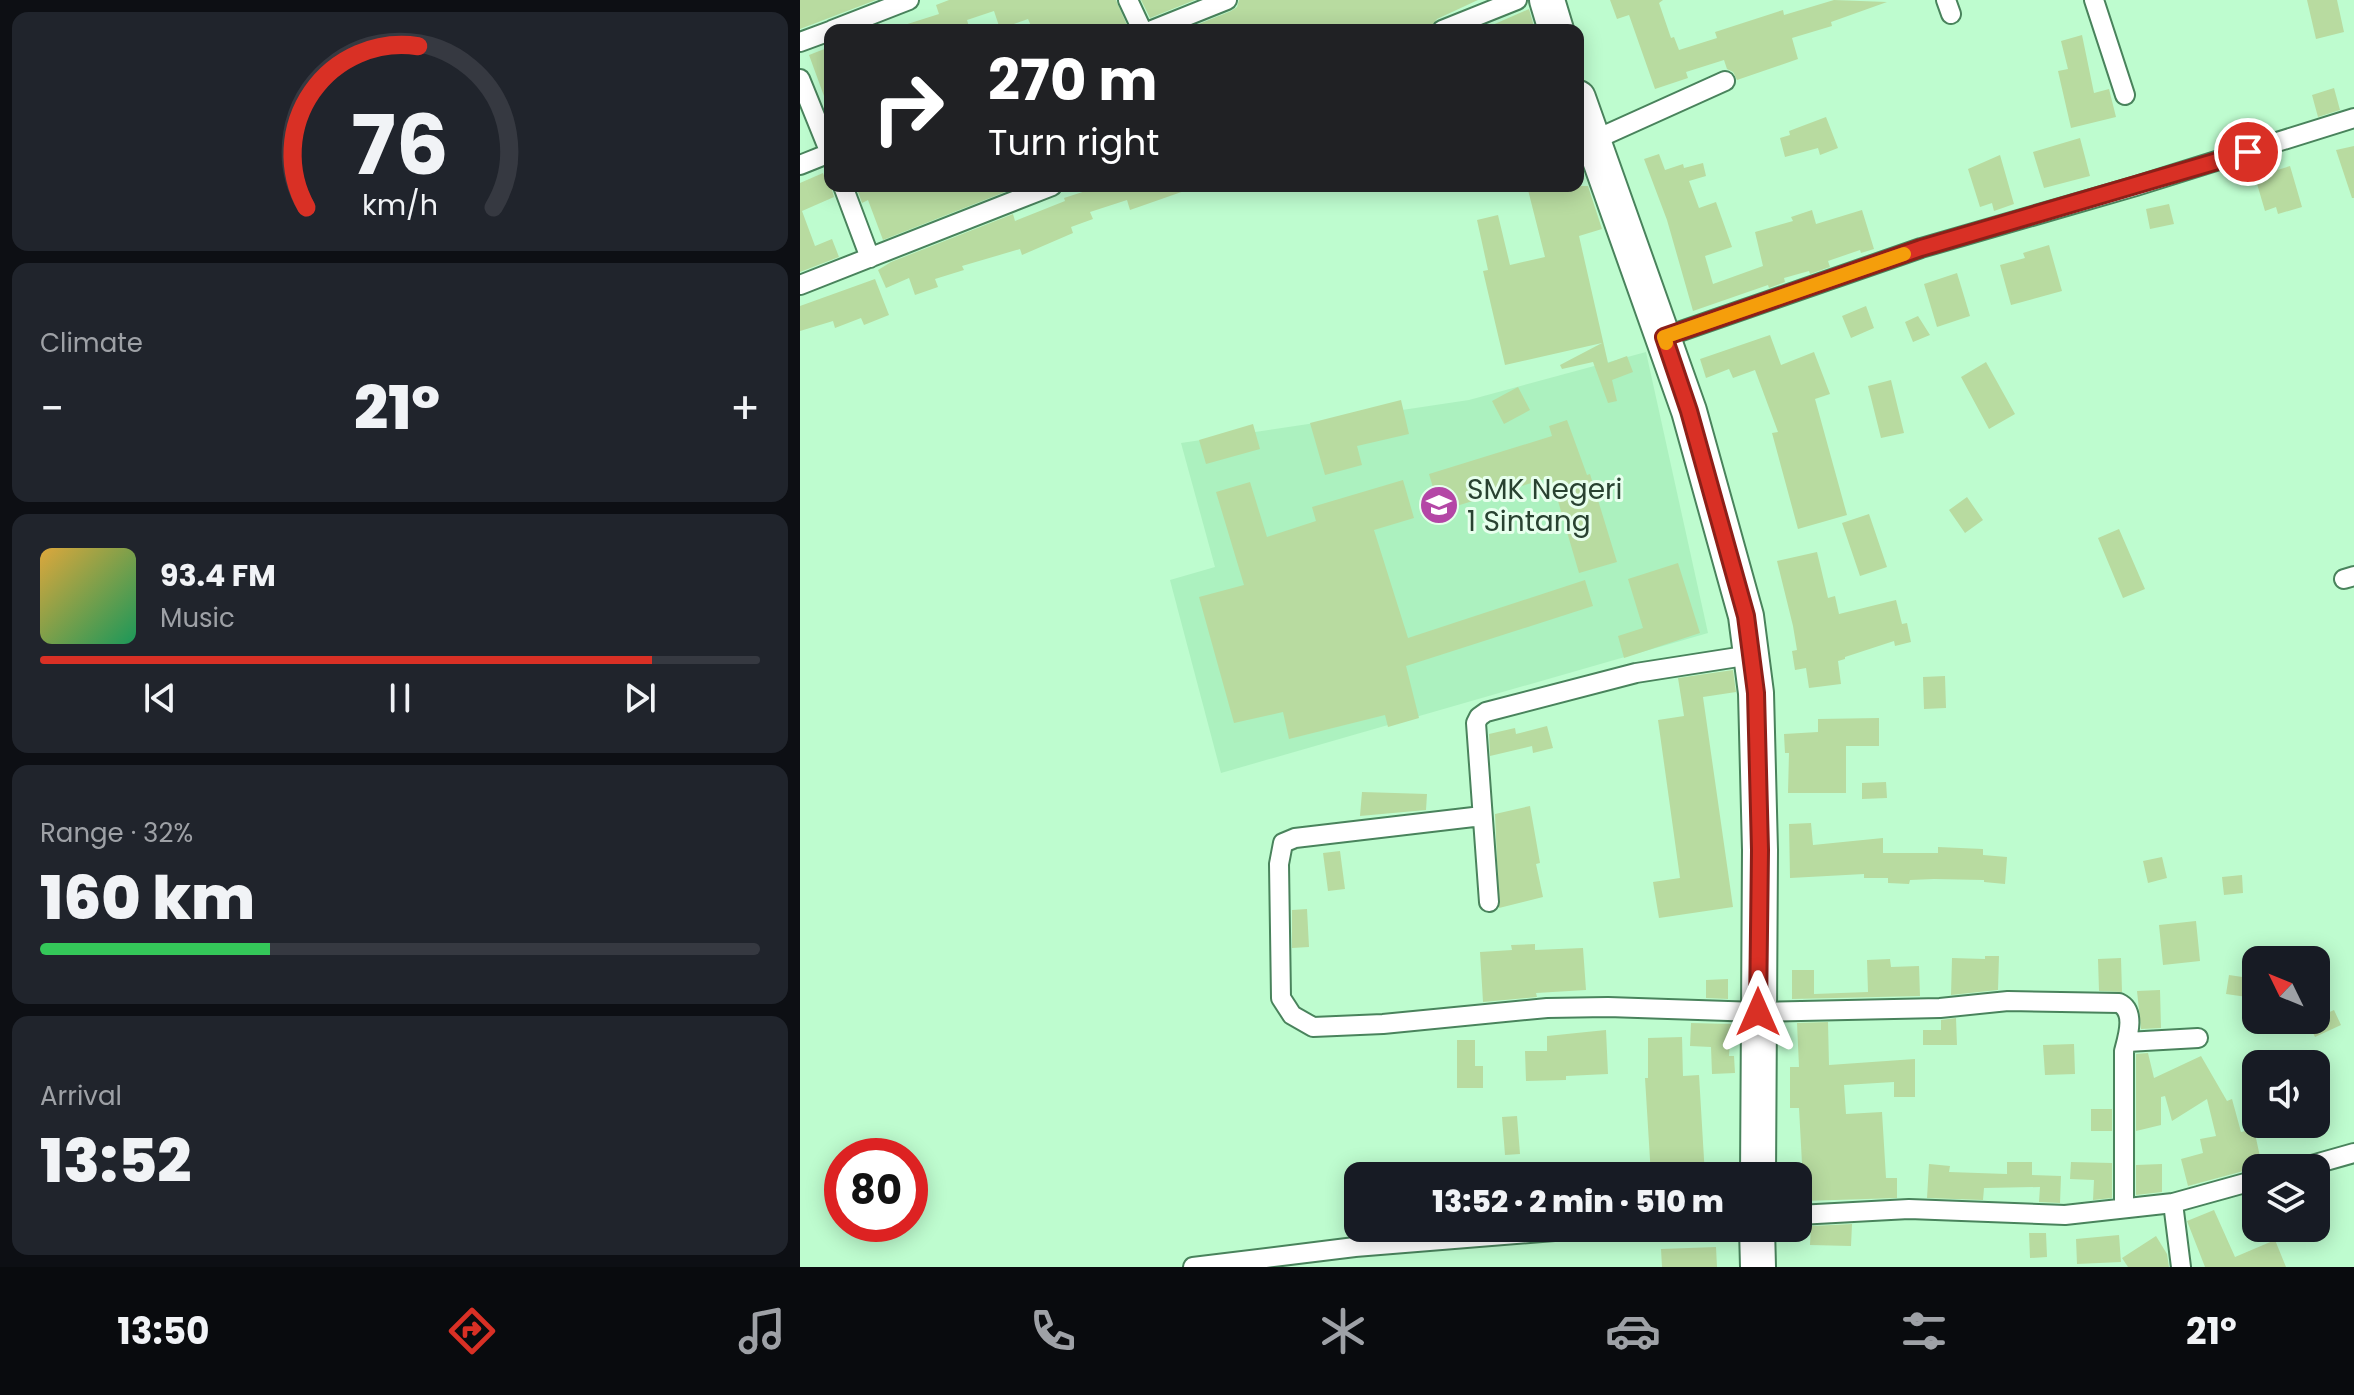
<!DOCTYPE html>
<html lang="en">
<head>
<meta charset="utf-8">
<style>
	:root { --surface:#171b24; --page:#20242c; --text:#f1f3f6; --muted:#9ea1a6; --line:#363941; --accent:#d93025 }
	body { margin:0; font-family:Poppins,sans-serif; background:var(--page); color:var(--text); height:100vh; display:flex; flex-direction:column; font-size:30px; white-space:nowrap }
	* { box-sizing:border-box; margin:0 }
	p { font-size:26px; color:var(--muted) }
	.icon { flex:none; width:44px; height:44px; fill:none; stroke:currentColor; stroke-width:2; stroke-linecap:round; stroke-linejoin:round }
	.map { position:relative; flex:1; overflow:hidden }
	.panel { display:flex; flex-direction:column; gap:12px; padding:12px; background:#0d0f14; width:800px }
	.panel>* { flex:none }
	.top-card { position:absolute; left:24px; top:24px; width:760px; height:168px; border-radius:16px; box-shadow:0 4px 20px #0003; background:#202124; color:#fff; overflow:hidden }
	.needle { width:52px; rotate:313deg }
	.controls { position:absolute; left:1442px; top:946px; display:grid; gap:16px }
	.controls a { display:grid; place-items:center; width:88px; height:88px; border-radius:16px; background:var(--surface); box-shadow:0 4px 20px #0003; font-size:40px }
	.speed { position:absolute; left:24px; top:1138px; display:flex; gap:16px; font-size:40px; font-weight:700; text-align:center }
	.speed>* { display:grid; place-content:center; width:104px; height:104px; border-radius:50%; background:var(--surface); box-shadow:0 4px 20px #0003; line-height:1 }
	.speed .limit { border:12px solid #d22; background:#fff; color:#111 }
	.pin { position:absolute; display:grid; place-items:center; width:68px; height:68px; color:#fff; margin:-34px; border:4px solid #fff; border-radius:50%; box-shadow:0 2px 8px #0007 }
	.me { position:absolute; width:88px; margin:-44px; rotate:0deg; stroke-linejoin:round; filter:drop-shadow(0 0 6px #0008) }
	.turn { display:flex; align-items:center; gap:28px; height:168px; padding:0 32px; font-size:36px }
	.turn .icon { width:104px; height:104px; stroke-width:2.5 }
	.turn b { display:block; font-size:56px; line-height:68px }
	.big { font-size:60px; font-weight:800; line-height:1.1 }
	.panel .widget { flex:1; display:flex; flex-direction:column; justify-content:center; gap:12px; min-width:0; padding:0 28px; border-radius:16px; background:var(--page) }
	.panel .dial { align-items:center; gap:0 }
	.dial svg { height:208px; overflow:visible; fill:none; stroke:var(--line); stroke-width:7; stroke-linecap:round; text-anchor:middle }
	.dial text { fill:var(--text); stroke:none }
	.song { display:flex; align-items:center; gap:24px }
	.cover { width:96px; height:96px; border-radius:12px; background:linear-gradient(135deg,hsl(40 70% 55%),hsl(150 70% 35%)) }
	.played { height:8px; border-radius:4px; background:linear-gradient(90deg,var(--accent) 85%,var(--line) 85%) }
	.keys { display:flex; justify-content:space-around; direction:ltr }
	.heat { display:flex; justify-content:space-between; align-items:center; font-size:44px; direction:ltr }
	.charge { height:12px; border-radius:6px; background:linear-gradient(90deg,#34c759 32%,var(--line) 0) }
	.trip { position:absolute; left:544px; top:1162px; width:468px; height:80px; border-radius:16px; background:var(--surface); box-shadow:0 4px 20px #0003; font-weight:800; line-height:80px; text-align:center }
	.menu { display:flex; height:128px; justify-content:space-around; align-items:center; background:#090b0e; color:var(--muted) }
	.menu .icon { width:56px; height:56px }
	.menu .active { color:var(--accent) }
	.menu b { font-size:36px; color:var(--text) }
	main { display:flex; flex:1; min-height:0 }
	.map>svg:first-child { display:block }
	.built { fill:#acf1bf }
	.building { fill:#b8dba0 }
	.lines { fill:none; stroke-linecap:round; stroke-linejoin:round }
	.street-casing { stroke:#49835c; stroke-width:22 }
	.highway-casing { stroke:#49835c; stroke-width:38 }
	.street { stroke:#fff; stroke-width:18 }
	.highway { stroke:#fff; stroke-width:34 }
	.route-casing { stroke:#8d1f18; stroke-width:20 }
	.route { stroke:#d93025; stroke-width:14 }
	.slow { stroke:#f59e0b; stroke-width:14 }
	.labels { text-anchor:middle; stroke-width:6; stroke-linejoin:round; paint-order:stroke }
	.poi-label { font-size:28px; fill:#294231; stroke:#e7ffed; text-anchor:start }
</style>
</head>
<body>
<main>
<section class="panel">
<div class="widget dial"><svg viewBox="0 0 100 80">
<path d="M14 69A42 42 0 1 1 86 69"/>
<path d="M14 69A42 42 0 0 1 57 7" stroke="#d93025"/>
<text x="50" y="56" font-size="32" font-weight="700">76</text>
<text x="50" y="72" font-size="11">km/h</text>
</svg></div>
<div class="widget"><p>Climate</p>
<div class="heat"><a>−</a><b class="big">21°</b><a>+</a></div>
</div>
<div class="widget">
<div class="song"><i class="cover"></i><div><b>93.4 FM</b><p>Music</p></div></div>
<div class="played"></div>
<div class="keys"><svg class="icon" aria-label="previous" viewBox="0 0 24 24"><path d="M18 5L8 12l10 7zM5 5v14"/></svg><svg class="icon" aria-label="pause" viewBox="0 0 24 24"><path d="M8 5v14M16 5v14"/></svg><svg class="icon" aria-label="next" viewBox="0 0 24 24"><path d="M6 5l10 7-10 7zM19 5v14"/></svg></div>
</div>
<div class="widget"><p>Range · 32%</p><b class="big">160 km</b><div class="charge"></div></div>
<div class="widget"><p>Arrival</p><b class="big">13:52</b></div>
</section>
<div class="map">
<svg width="1554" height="1267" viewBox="0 0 1554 1267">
	<rect width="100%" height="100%" fill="#befccf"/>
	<path class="built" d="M846,352l62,281 -487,140 -51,-193 45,-13 -34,-124 288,-43z"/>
	<path class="building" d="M0,0h76l-76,29z
		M149,0h167l13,30h-96l-5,-11 -28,10 -6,-18 -27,9 3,10h-71l-1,-3 41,-13 -3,-9z
		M341,0h54l-45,18z
		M439,0h239l-41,19 -6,8 -4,1 -1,-2 -10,4h-232l47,-19 6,-4z
		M810,0h53l-4,3 12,35 3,-1 5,13 38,-12 -2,-6 68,-22 1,5 50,-15 53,2 -56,20 1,4 -40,12 6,21 -61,21 -4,-8 -6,-3 -3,-9 -38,12 2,6 -33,11 -26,-74 -12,4z
		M1507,0h30l7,32 -28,7z
		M729,9l6,21h-54z
		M1282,35l12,58 15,-4 7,28 -45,11 -13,-57 10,-2 -7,-28z
		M27,48l3,9 -2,50 -19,-52z
		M1534,88l6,22 -22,7 -6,-22z
		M1026,117l12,31 -18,7 -2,-7 -33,9 -5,-19 10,-3 -1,-4z
		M1280,138l10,38 -46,12 -11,-36z
		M1554,146v52h-2l-16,-48z
		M859,154l6,16 18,-6 1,4 19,-5 3,13 -17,5 10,27 17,-6 16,45 -27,9 8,28 50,-18 -8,-34 38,-11 -2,-4 21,-7 4,14 46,-14 12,39 -13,4 -1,-3 -32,11 2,6 -20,7 -1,-3 -25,7 1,4 -16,6 -1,-3 -75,26 -26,-91 -23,-61z
		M1200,155l14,49 -20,7 -2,-8 -12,4 -12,-38z
		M1490,166l12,41 -24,7 -2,-7 -11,4 -10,-34z
		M23,173l5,13h3l3,11 -32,14 13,35 17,-7 7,18 -39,15v-89z
		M56,186h147l2,6 -122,48 -15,-40 -6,3z
		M301,186h89v3l-60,21 -3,-10 -37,12 3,7 -22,8 2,6 -51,22 -2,-6 -58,17 2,4 -29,9 3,8 -23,8 -6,-17 -23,10 -8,-18 13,-8 122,-48 2,7 50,-20 -1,-3z
		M727,186h61l14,43 -23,7 29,127 19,-7 6,16 -21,8 5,21 -9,2 -15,-41 -31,7 -2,-4 42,-22 -97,22 -22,-94 5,-1 -11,-50 21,-5 12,50 35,-8z
		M1369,204l5,20 -24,5 -4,-20z
		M1249,245l13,46 -51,14 -11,-40 25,-7 -2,-5z
		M1157,273l13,43 -33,11 -13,-43z
		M75,279l14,36 -25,10 -3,-7 -26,10 -2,-7 -33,10v-25z
		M1066,306l8,22 -23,10 -9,-22z
		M1118,316l12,19 -17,7 -8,-20z
		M970,335l11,30 33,-13 16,42 -15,5 32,116 -49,14 -26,-96 6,-1 -23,-62 -22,8 -4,-9 -23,9 -6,-19z
		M1186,362l29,52 -26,15 -28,-52z
		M1091,380l13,53 -23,5 -13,-52z
		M718,387l12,23 -26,14 -12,-23z
		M601,400l8,34 -52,12 5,19 -37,10 -15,-52z
		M767,420l20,55 3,-1 27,88 -38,11 -28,-96 -111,34 -11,-37 123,-38 -3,-10z
		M453,424l7,25 -54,15 -7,-24z
		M603,480l11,38 -40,12 34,108 177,-58 8,26 -187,60 13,52 -31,9 -3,-12 -96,24 -6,-27 -49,11 -35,-126 45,-12 -28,-93 34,-10 17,55 49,-16 -4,-14z
		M1167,497l16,23 -18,13 -16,-23z
		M1069,514l18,53 -27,9 -18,-53z
		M1319,529l26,60 -22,9 -25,-60z
		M1017,552l11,46 7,-2 4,18 57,-14 6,24 5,-1 4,19 -16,4 -1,-5 -49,16v2l-7,2 3,23 -32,4 -3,-20 -11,2 -3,-19 5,-1 -4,-24 -16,-65z
		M878,563l22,70 -76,25 -6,-22 25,-8 -15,-49z
		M933,670l3,22 -33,5 30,210 -74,11 -6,-36 27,-4 -22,-158 26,-4 -6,-38z
		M1145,676l1,32 -22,1 -1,-32z
		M1079,718v28h-33v47h-58l1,-40h-4l-1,-19 34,-2v-13z
		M747,726l6,22 -20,5 -1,-7 -42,10 -1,-22 26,-6 1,6z
		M1086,782l1,16 -25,1v-16z
		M562,792l65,2 -1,16 -66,6z
		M730,806l10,57 -4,1 7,33 -44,11 -4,-94z
		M1011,823l2,22 70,-7v15h55v-6l45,2v6l24,2 -2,27 -21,-2v-2l-50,-1 -24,1 -1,4 -21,-1v-5h-24v-4l-74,4 -1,-54z
		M540,851l5,38 -17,2 -5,-38z
		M1362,857l5,21 -19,5 -5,-22z
		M1442,875l1,18 -19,2 -2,-18z
		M507,909l2,38 -17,1v-38z
		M1396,921l4,40 -37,4 -4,-40z
		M735,944v6l48,-2 3,42 -50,3 1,4 -54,5 -3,-50 32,-2 -1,-5z
		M1185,956h14l-1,34 -47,5 1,-37 33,1z
		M1321,958l1,34 -23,-1 -1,-32z
		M1090,959l1,8 28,-1 1,30 -128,3v-29h22v24l54,-2 -1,-32z
		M1429,975l27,4 -2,19 -28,-4z
		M928,979v20l-22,-1v-18z
		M1360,990l1,38 -20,1 -4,-38z
		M1534,1010l7,15 -26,12 -7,-15z
		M1156,1018l1,27h-34v-15h18v-10z
		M1028,1022l1,43 86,-6v38h-21v-15l-50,3 2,29 36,-2 4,66h11v20l-93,3 -5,-93h-9v-41h9l-2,-44z
		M891,1023l40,1 -2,32h5l1,17 -23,1 -1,-27 -21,-1z
		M806,1030l2,44 -42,2v4l-40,1 -1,-30h22v-15z
		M882,1037l1,39 16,-1 6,101h-54l-6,-98h3v-40z
		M657,1040h18v26h8v22h-26z
		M1274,1044l1,30 -30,1 -2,-30z
		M1348,1053l6,25 47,-22 26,45 5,-2 9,33 13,-3 8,37 -74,20 -7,-27 22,-6 -3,-14 16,-3 -9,-37 -35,22 -7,-25 -4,1v28l-25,6v-77z
		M1291,1109h21v22h-21z
		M717,1116l3,38 -15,1 -3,-38z
		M1207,1162h25v13l29,1 -1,27 -21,-1 1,-15 -56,1 -1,12 -56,-2 2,-34 21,2 -1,6 58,2z
		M1271,1162l41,1v35l-19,2 1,-20 -24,-1z
		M1362,1164v28l-26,3v-30z
		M1414,1210l21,47 40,-17 11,27h-81l-18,-46z
		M1052,1224l-1,22 -41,-1 1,-19z
		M1229,1233h17l1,24 -17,1z
		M1319,1235l2,27 -44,2 -1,-25z
		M1356,1236l11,18 2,13h-41l-6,-9z
		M916,1247l1,20h-55l-1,-18z"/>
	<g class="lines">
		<defs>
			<path id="street" d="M328,0l14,30
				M1146,0l5,14
				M1294,0l31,95
				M32,30l77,-30
				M352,30l75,-30
				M642,30l75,-30
				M0,42l30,-11
				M0,79l30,74 -30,12
				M792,141l133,-60
				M43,186l27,72
				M0,285l252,-99
				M864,337l257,-89 215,-62 218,-68
				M1544,579l10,-3
				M682,816l-187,22 -12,5 -4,21 2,134 11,17 21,12 70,-3 164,-16 61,-1 150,5 182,-4 68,-7 111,2c17,8 9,33 5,48v157
				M689,902l-13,-179 3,-6 7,-5 150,-39 115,-18
				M1327,1042l71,-4
				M1501,1168l53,-15
				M1373,1203l8,64
				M998,1215l111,-6 156,6 108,-12 83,-23
				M393,1267l162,-20 237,-19"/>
			<path id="highway" d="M747,0l9,30
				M778,98l111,313 57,205 10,77 4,157 -2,326
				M957,1228l1,39"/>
		</defs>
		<use href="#street" class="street-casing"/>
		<use href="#highway" class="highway-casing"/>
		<use href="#street" class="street"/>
		<use href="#highway" class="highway"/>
	</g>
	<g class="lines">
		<defs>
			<path id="route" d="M958,1012l2,-162 -4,-157 -10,-77 -57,-205 -25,-74 257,-89 327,-96"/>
		</defs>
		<use href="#route" class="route-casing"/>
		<use href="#route" class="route"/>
		<path class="slow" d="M866,343l-2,-6 240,-83"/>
	</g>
	<defs>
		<symbol id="school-disc" viewBox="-11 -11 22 22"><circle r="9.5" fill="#b447a6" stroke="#e7ffed"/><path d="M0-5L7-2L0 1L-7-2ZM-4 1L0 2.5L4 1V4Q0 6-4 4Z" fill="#fff"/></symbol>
	</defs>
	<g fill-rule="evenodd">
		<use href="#school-disc" x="617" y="483" width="44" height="44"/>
	</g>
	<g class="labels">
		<g class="poi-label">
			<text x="667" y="499">SMK Negeri<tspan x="667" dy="32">1 Sintang</tspan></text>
		</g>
	</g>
</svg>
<div class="controls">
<a><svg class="needle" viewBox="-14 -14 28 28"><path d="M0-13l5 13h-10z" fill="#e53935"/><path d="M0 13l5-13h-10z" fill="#9ea1a6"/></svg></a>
<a><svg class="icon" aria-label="sound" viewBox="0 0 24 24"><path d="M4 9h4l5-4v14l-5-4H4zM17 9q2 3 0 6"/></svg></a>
<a><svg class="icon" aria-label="layers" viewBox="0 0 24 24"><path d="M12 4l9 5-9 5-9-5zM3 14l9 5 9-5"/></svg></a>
</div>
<div class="speed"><div class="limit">80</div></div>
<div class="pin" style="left:1448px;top:152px;background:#d93025"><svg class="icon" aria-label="arrive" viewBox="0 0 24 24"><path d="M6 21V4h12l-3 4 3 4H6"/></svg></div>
<svg class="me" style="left:958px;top:1012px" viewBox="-20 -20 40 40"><path d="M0-17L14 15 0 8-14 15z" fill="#d93025" stroke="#fff" stroke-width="4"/></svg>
<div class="trip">13:52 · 2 min · 510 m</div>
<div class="top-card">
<div class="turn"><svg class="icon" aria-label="right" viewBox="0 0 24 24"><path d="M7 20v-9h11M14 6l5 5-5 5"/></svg><div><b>270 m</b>Turn right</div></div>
</div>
</div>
</main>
<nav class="menu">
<b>13:50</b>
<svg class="icon active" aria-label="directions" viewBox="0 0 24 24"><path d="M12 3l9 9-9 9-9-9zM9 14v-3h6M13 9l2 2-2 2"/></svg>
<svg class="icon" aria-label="music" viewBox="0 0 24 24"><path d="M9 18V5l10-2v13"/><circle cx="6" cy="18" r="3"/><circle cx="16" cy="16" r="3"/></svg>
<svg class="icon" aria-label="phone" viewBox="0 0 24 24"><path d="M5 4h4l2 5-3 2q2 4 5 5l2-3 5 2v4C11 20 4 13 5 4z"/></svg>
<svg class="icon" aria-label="climate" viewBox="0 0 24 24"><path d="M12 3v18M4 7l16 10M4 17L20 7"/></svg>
<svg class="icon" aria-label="car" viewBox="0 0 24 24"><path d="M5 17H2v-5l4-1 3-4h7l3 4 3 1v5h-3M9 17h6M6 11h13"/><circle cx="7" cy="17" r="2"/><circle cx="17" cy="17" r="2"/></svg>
<svg class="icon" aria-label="filters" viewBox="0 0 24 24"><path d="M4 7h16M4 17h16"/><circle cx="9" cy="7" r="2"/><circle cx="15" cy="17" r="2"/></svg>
<b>21°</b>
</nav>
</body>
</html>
